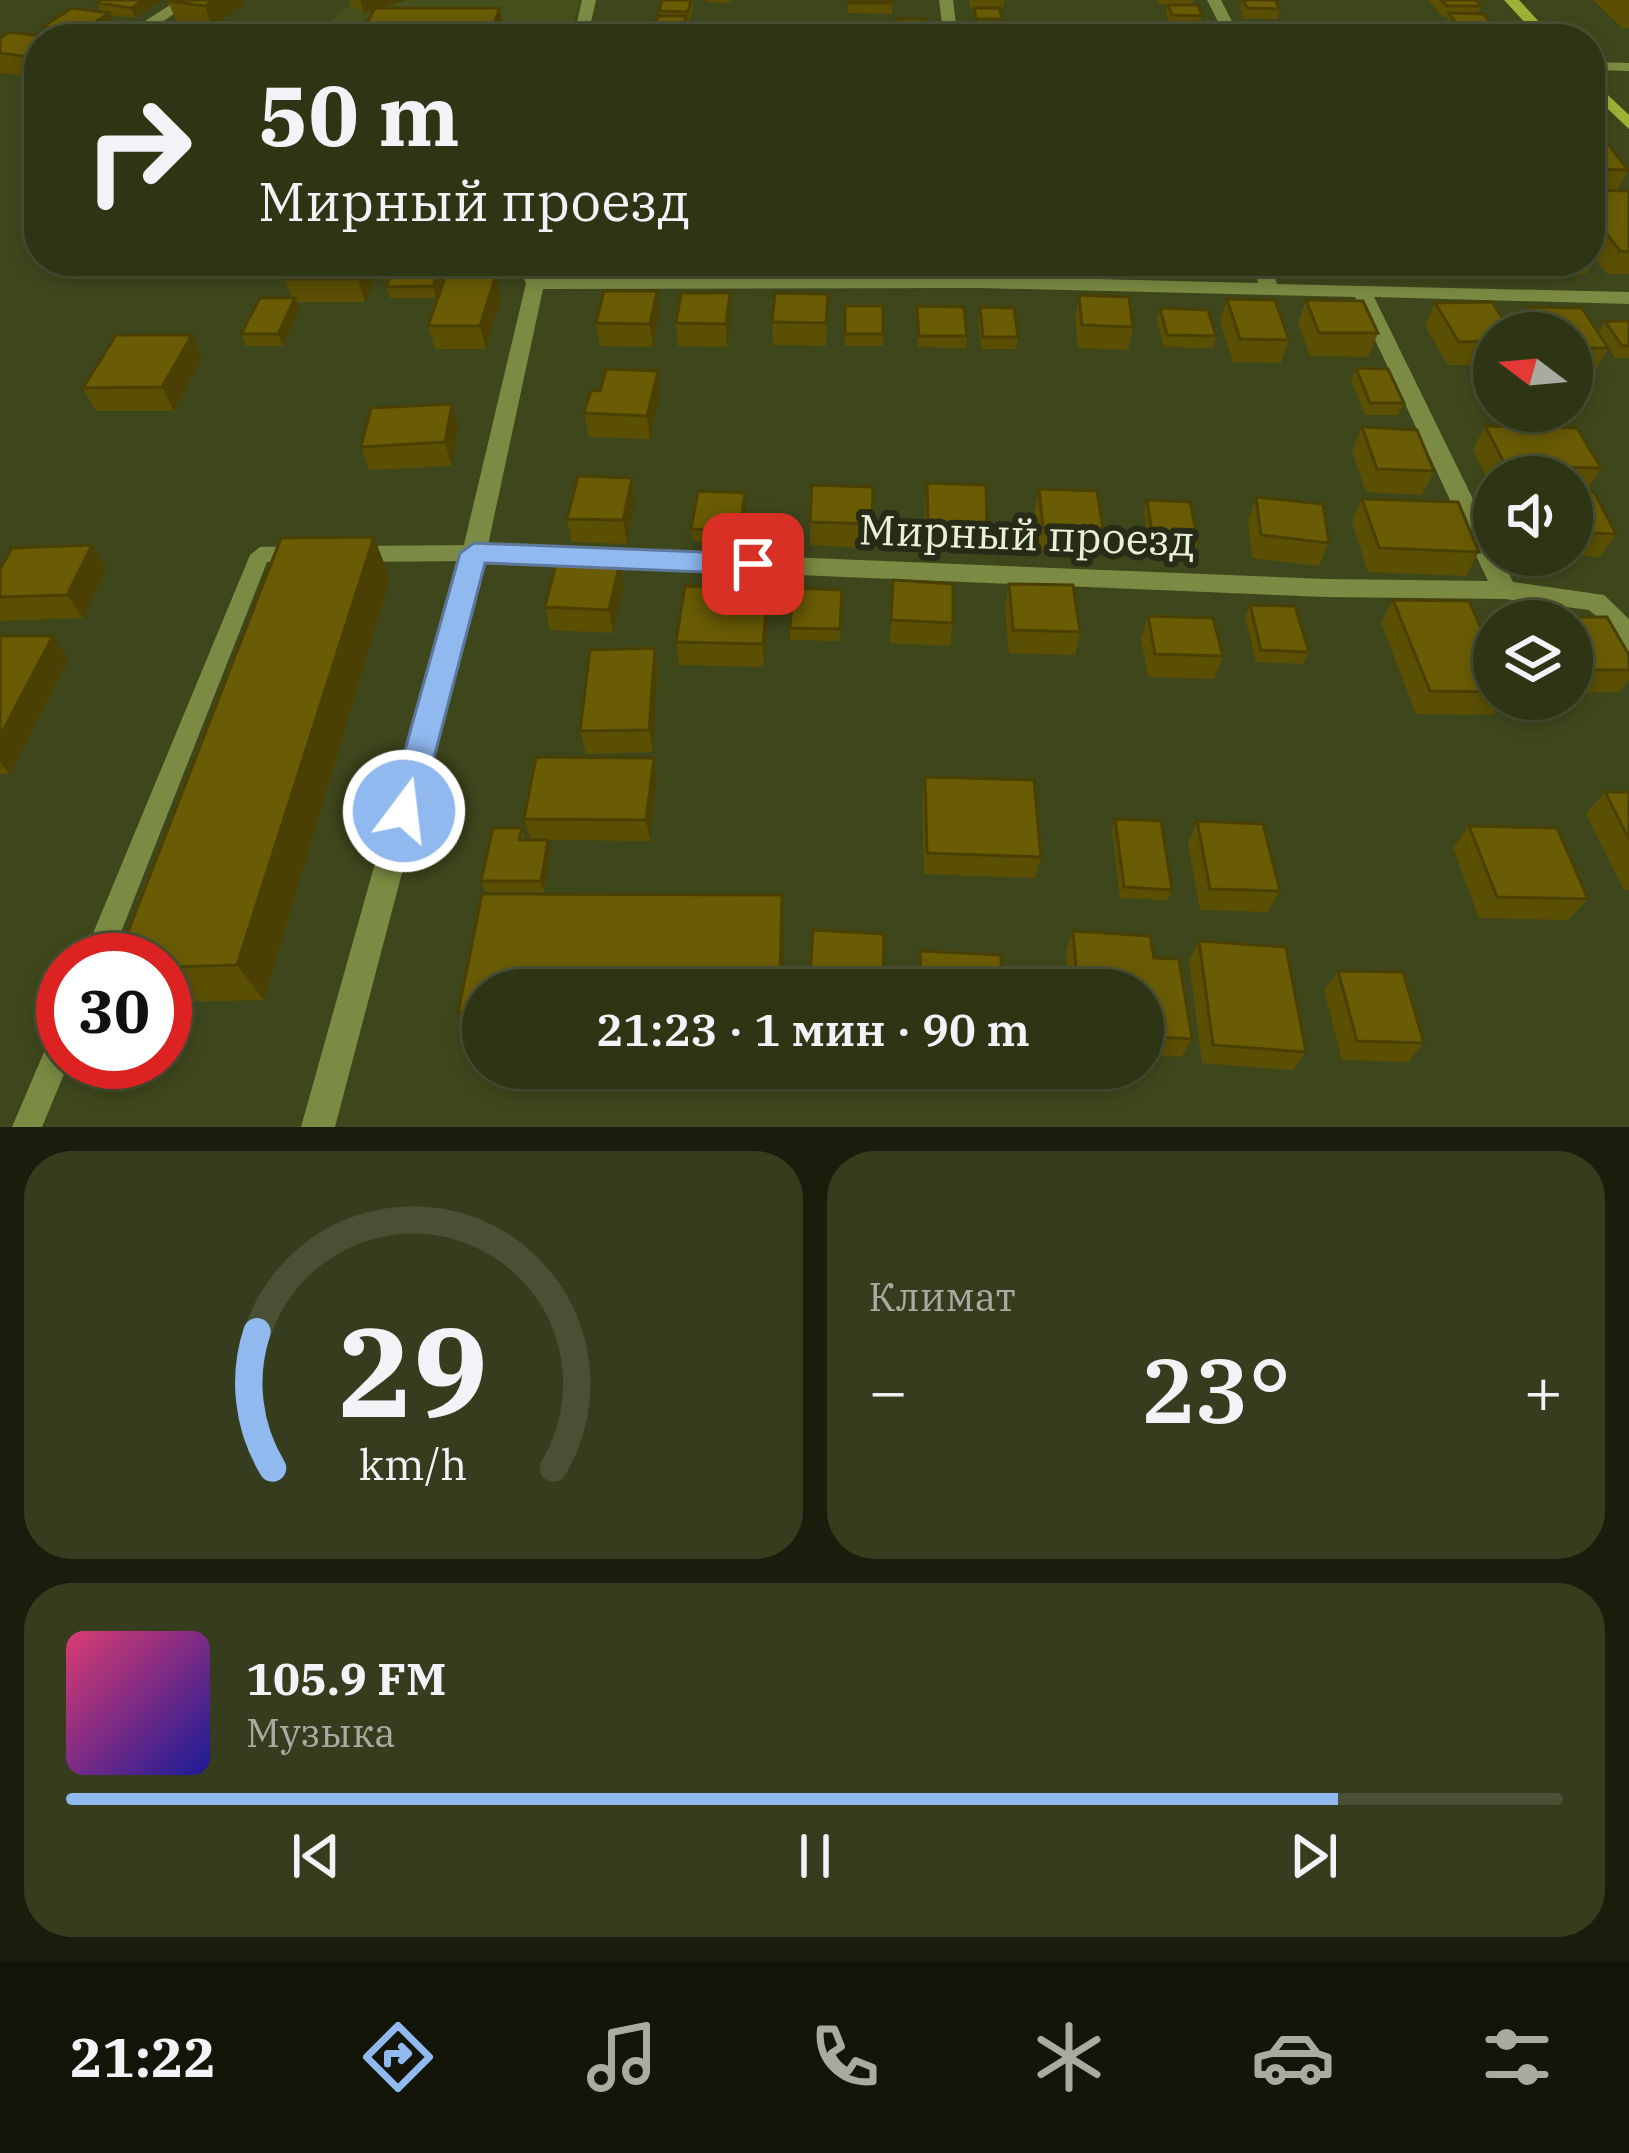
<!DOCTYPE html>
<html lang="ru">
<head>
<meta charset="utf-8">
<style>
	:root { --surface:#2e3515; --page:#363d1e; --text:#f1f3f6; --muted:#a7aba0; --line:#495034; --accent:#90b9f0 }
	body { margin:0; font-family:"IBM Plex Serif",serif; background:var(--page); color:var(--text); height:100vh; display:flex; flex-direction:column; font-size:45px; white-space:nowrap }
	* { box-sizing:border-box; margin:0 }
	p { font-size:39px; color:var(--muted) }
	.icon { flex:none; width:66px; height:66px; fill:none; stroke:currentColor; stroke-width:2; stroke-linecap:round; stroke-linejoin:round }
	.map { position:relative; height:1127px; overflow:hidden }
	.side { display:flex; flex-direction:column; gap:24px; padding:24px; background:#191d0c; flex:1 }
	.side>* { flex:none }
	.hud { position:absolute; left:24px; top:24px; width:1581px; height:252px; border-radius:48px; box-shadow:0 6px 18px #0003,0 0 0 3px var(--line); background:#2e3515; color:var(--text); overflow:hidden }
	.needle { width:78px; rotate:286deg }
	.fabs { position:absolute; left:1473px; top:312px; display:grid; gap:24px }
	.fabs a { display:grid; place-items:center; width:120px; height:120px; border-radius:50%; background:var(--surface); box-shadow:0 6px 18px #0003,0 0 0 3px var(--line); font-size:60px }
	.speed { position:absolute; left:36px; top:933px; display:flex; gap:24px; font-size:60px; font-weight:700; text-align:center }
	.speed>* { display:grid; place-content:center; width:156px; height:156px; border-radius:50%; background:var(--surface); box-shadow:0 6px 18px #0003,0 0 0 3px var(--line); line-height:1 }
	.speed .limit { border:18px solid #d22; background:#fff; color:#111 }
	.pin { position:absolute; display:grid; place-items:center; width:102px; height:102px; color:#fff; margin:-51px; border-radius:24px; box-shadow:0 6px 18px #0006 }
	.me { position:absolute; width:132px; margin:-66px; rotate:15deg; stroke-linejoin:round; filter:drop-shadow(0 0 9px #0008) }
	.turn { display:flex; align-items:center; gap:42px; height:252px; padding:0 36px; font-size:54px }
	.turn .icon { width:156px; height:156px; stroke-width:2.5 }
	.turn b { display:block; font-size:84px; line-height:102px }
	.big { font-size:90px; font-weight:600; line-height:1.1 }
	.side .widget { flex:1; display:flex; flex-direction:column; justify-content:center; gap:18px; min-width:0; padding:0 42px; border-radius:48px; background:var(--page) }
	.side .dial { align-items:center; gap:0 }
	.dial svg { height:312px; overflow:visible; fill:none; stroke:var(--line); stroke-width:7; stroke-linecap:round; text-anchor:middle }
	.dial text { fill:var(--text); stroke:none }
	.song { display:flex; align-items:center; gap:36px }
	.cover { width:144px; height:144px; border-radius:18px; background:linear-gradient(135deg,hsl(340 70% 55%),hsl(240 70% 35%)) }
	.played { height:12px; border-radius:6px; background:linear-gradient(90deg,var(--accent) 85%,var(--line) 85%) }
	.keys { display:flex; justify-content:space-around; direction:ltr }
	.heat { display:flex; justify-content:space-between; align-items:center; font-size:66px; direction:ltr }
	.side .tiles { flex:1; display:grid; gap:24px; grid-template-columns:1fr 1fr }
	.widget:last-child { grid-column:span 2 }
	.trip { position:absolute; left:462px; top:969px; width:702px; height:120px; border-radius:60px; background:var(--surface); box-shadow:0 6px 18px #0003,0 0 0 3px var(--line); font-weight:600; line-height:120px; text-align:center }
	.tab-bar { display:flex; height:192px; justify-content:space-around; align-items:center; background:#121508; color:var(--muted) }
	.tab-bar .icon { width:84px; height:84px }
	.tab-bar .current { color:var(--accent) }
	.tab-bar b { font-size:54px; color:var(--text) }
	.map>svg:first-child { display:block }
	.built { fill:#46501c }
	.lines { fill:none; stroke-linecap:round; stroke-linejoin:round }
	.lane { fill:#7c8b43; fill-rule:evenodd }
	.street { fill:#7c8b43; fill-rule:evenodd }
	.secondary { fill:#9db335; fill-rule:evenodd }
	.wall { fill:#5b4f04 }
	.shaded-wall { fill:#4a4004 }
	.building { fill:#6a5c05; stroke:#4a4004; stroke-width:3 }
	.route { fill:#90b9f0; stroke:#5e789c; stroke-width:3 }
	.labels { text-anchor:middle; stroke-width:12; stroke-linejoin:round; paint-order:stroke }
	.street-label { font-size:42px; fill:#ebf1d9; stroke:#272b18 }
</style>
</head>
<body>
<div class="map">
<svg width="1629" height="1127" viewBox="0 0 1629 1127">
	<rect width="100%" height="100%" fill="#3e471c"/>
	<path class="built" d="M356,0h224l-11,39h-253l8,-13z"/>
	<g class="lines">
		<path class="lane" d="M474,545l10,8 -10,8 -122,1 -10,-8 10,-8z
			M303,546l10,8 -3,5 -43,3 -157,398h-28l168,-405 10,-8z
			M63,1027v35h6l-27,65h-30l41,-96z"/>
		<path class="street" d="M178,0h17l-48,32h-10v-6z
			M582,0h14l-9,39h-14z
			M939,0h14l5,39h-14z
			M1207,0h14l20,39h-14z
			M1590,62l39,1v8l-39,-1z
			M242,261h292l8,16 438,-1 278,7 -6,-22h18l7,23 352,8v12l-255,-7 120,245v13h6l13,27 91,13 25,24v32l-9,-3 -14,-24 -17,-14 -84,-11 -179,-2 -842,-35 -149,565h-34l161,-574 64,-270 -7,-15 -270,3 -9,-6zM980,288l375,9 133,284 -162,-2 -838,-34 55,-256z"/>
		<path class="secondary" d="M1504,0h15l36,39h-15z
			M1590,78l39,37v14l-39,-37z"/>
	</g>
	<path class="wall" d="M102,0h57l1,2 -25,16 -25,-3 8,18 -9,6h-70v39l-39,-5v-35l49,-1 -5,-11 57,-14 -4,-9z
		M169,0h75l1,4 -33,22 -36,-5 -8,-20z
		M350,0h57l-28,8h121l5,29v2h-144l-1,-4 14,-25 -10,3 -13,-8z
		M692,0l1,8 -4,14h-2l-2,15h-13v2h-35l19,-7 3,-21z
		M706,0h26l-1,3 -25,-1z
		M848,0h44v14l-44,-1z
		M969,0h35l-1,9h-3l2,10 -1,11 -26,-1 -1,-20h-3z
		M1156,0h37l-1,5 -34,-1z
		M1242,0l38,9 -3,10h-33l-4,-10z
		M1428,0h48l5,6 -3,8 15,13 -4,11 -35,-2 -9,-13 3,-6h-5z
		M1593,0h36v28h-7z
		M1168,5l34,11 -2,10h-30l-4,-11z
		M897,19l30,10v10h-30z
		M1254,26l41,13h-42l-2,-2z
		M1590,144l38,26 -11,21h12v83h-22l-12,-16 -9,17 -45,-1 -8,-13h57z
		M1387,261h47l-3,8 -41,-1z
		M1463,261h50l-4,9 -41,-1z
		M441,262l3,11 -8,25h-46l-4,-11z
		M377,275l-12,27h-68l3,8 -17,36h-37l-5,-12 51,-36 -7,-19z
		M496,275l5,23 -15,51h-51l-7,-23z
		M730,293l1,23 -4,31 -49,-1 -2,-23z
		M828,294l-2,52 -53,-1 -1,-23z
		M1079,295l54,32 -5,23 -50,-2 -3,-30z
		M1227,299l62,41 -8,23 -48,-1 -13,-40z
		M1306,300l72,33 -10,24 -58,-1 -12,-33z
		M1435,303l59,30v32h-46l-23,-39z
		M845,306l38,28v12h-38z
		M917,306l50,30 -1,12 -48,-1z
		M980,307l38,30 -2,12h-34l-4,-30z
		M1529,307l69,26 7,-12h24v37h-14l-17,-25 10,15 -13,24 -23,-1v-38h-52l-2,-3z
		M1160,308l56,28 -3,12 -49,-1 -7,-27z
		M659,314l-6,33 -53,-1 -4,-23z
		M192,335l10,23 -28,53h-78l-13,-23z
		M1356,368l48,35 -6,12h-33l-14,-35z
		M658,371l2,23 -10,45 -61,-2 -5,-24z
		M1485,426l116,42 -15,24 -14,-1v-14h-78l-1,13 -20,-40z
		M459,427l-7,39 -83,4 -8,-23z
		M1362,427l72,44 -12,24 -56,-3 -14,-41z
		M632,478l3,23 -8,43 -55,-2 -5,-23z
		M927,483l60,44 -3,24 -58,-2 -1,-42z
		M873,487l-2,61 -61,-3v-23z
		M1039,489l64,40 -6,24 -58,-2 -5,-39z
		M1572,491l44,43 -16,23 -50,-2h22z
		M1256,497l73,46 -10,23 -67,-8 -4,-38z
		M1362,499l117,53 -13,24 -98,-4 -16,-50z
		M1147,500l51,42 -4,11 -44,-2 -6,-39z
		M746,505l-6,39 -47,-3 -2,-12z
		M374,537l16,42 -126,421 -99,2v-42z
		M107,569l-24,49 -82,3 -1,-2v-22z
		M893,580l60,43 -3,23 -60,-3z
		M1009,584l71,48 -5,23 -66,-2 -4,-46z
		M624,586l-11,47 -63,-3 -5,-23z
		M768,589l1,23 -5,55 -85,-2 -3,-23z
		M842,590l-2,51 -50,-1v-12z
		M1393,600l101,58v41h11l-11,16 -78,-1 -35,-91z
		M1250,605l59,47 -6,12 -47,-2 -11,-45z
		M1148,616l75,40 -9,23 -66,-2 -7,-38z
		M1524,617h83l22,38v25l-10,12 -47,1v-72h-51z
		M0,636h53l16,23 -59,115h-10z
		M655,648l3,23 -5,81 -67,2 -6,-23z
		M654,758l3,22 -7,61 -102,-1 3,10 -7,42h-59l-4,-11 41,-53 3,11 6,1 -7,-21z
		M925,777l116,80 -6,21 -111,-4 -2,-75z
		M1605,792h24v98h-5l-38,-76z
		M1115,819l57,71 -5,10 -47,-2 -8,-68z
		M1197,821l83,70 -12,21 -68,-2 -12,-67z
		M1469,826l119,73 -20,21 -89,-2 -26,-70z
		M482,894l300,1 1,95h-300v66h-3l-22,-43z
		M1073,931l81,27 38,81 -11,18 -38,-2v-65h-74l-3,-39z
		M1199,941l107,111 -13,18 -91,-7 -13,-102z
		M920,951l82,39h-84z
		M1338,971l86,72 -16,19 -66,-2 -18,-70z"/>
	<path class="shaded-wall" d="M144,0h15l1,2 -25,16 -4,-10z
		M214,0h30l1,4 -33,22 -7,-20z
		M360,0h47l-43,13z
		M500,8l5,31h-18z
		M109,13l9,20 -9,6h-23l-4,-8z
		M366,261h7l4,14 -12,27 -7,-23z
		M441,262l3,11 -8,25 -3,-12z
		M496,275l5,23 -15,51 -6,-23z
		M657,291l2,23 -6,33 -3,-23z
		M730,293l1,23 -4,31 -1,-23z
		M295,298l5,12 -17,36 -5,-12z
		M192,335l10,23 -28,53 -12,-24z
		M658,371l2,23 -10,45 -3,-23z
		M452,404l7,23 -7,39 -7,-24z
		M632,478l3,23 -8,43 -4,-24z
		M745,493l1,12 -6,39 -1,-12z
		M374,537l16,42 -126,421 -27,-35z
		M92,545l15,24 -24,49 -16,-23z
		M620,562l4,24 -11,47 -4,-23z
		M768,589l1,23 -5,55 -1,-23z
		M53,636l16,23 -59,115 -10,-12v-26z
		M655,648l3,23 -5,81 -4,-22z
		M654,758l3,22 -7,61 -4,-21z
		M548,840l3,10 -7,42 -3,-11z
		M782,895l2,48 -1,47h-2l-1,-17z"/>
	<path class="building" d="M102,0h42l-13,8 -34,-5z
		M169,0h45l-9,6 -37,-5z
		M662,0h29l-3,12 -29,-1z
		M848,0h44v3h-44z
		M1243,0h32l5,9 -33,-1z
		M1441,0h35l5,6h-34z
		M1168,5h30l4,11 -30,-1z
		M72,8l37,5 -27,18 -38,-5z
		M375,8h125l-13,31h-64l2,-4h-65z
		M974,8h26l2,11h-26z
		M1449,13l35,1 9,13 -35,-1z
		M658,16h28l-2,10h-29z
		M897,19h29l1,10h-29z
		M1254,26h32l9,13h-33z
		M1182,31l31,1 3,7h-30z
		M9,32l56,7h-26v17l-2,2 -37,-5v-15z
		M639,32l32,1 -1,6h-33z
		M976,32h29l2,7h-30z
		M1590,144h18l20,26 -38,-1z
		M1590,190l39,1v61l-9,-1 -30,-38z
		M1590,240l9,12h-9z
		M295,261h71l-8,18h-73z
		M395,262h46l-8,24 -47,1z
		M446,275h50l-16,51h-52z
		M604,291h53l-7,33 -54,-1z
		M681,293h49l-4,31 -50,-1z
		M775,293l53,1 -2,29 -54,-1z
		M1079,295l50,2 4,30 -51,-2z
		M260,298h35l-17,36h-37z
		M1227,299l48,1 14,40 -49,-1z
		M1306,300l57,1 15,32h-59z
		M1492,302l20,31h-18v8l-35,1 -24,-39z
		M845,306h38v28h-38z
		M917,306l47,1 3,29h-48z
		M980,307l34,1 4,29h-35z
		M1529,307l53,1 26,40h-36v-15h-26z
		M1160,308l48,2 8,26 -49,-1z
		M1605,321h24v25h-7z
		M116,335h76l-30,52 -79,1z
		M1356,368l32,1 16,34h-34z
		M606,369l52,2 -11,45 -63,-3 7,-23 9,1z
		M452,404l-7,38 -84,5 10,-39z
		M1485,426l92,2 24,40 -95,-2z
		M1362,427l55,3 17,41 -57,-2z
		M578,476l54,2 -9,42 -56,-1z
		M927,483l59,2 1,42 -59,-2z
		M812,485l61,2 -1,37 -62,-2z
		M1039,489l58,2 6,38 -60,-2z
		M698,491l47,2 -6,39 -48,-3z
		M1572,491l22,1 22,42 -44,-2z
		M1256,497l67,7 6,39 -68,-8z
		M1362,499l96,3 21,50 -100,-4z
		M1147,500l43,2 8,40 -45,-3z
		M374,537l-137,428 -72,2v-7h-48l164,-422z
		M92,545l-25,50 -67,2v-28l12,-21z
		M557,560l63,2 -11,48 -64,-3z
		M893,580l60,4v39l-62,-3z
		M1009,584l64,1 7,47 -67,-2z
		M685,586l83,3 -5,55 -87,-2z
		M793,588l49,2 -2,39 -50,-1z
		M1393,600l76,1 25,57v34l-64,-1z
		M1250,605l45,1 14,46 -48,-2z
		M1148,616l65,2 10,38 -68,-2z
		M1524,617h83l22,38v15h-57v-49h-46z
		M0,636h53l-53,100z
		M655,648l-6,82 -69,1 10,-81z
		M536,757l118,1 -8,62 -122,-1z
		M925,777l109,3 7,77 -114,-4z
		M1605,792h24v47z
		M1115,819l46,2 11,69 -48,-3z
		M1197,821l66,3 17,67 -70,-2z
		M1469,826l88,2 31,71 -91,-2z
		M493,828h29l-3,12h29l-7,41h-60z
		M482,894l300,1 -2,78 -105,-1 -2,18h-190v23h-25z
		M813,930l71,4 -1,56h-74z
		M1073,931l77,5 4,22 25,1 13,80 -49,-3v-46h-65z
		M1199,941l87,6 20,105 -93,-7z
		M920,951l81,4 1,35h-81z
		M1016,968l44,2 1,20h-44z
		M1338,971l65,1 21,71 -67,-2z"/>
	<path class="route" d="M474,543l279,11 14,10 -14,10 -268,-11 -65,248 -4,10 -12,4 -11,-4 -5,-10 72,-258z"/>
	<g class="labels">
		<g class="street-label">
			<text transform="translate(1027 535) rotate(2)" y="15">Мирный проезд</text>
		</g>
	</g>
</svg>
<div class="fabs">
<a><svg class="needle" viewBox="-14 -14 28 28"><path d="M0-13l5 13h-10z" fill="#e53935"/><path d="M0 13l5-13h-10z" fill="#a7aba0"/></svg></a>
<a><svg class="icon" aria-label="sound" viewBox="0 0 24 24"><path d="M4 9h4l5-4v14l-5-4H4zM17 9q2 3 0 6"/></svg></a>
<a><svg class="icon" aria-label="layers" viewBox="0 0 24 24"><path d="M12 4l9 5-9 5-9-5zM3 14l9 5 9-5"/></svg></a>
</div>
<div class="speed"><div class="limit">30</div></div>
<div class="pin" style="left:753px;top:564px;background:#d93025"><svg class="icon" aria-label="arrive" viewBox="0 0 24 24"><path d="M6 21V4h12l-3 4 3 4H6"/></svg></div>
<svg class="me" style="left:404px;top:811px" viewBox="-20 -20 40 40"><circle r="17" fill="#90b9f0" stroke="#fff" stroke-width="3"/><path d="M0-11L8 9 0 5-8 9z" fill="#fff"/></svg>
<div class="trip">21:23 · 1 мин · 90 m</div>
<div class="hud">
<div class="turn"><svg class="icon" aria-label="right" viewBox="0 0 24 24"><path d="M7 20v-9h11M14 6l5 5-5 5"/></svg><div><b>50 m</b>Мирный проезд</div></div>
</div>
</div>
<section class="side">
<div class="tiles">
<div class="widget dial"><svg viewBox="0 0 100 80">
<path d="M14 69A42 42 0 1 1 86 69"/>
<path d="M14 69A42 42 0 0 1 10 34" stroke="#90b9f0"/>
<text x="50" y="56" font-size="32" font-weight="700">29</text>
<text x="50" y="72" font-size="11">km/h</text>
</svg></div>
<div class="widget"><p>Климат</p>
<div class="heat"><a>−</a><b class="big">23°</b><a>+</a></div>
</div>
<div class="widget">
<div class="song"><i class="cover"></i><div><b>105.9 FM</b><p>Музыка</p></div></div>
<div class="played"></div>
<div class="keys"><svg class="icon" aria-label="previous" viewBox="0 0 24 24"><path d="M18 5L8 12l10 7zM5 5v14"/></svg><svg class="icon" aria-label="pause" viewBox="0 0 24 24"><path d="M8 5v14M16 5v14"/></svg><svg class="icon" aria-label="next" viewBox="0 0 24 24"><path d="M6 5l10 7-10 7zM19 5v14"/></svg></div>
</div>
</div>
</section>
<nav class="tab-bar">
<b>21:22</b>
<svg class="icon current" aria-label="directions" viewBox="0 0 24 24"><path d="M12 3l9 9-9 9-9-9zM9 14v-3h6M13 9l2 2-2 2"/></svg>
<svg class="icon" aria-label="music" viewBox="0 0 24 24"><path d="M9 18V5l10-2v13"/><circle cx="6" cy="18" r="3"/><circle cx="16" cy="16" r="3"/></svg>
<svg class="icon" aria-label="phone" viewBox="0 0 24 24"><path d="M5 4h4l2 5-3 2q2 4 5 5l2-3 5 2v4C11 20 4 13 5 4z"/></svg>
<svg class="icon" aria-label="climate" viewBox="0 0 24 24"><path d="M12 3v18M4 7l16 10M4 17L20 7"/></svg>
<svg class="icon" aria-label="car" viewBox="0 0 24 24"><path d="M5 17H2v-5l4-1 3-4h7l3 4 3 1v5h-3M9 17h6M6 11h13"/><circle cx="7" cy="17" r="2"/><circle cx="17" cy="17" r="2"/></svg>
<svg class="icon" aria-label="filters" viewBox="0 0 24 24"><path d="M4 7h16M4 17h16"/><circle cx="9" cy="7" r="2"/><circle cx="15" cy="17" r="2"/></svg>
</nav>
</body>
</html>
